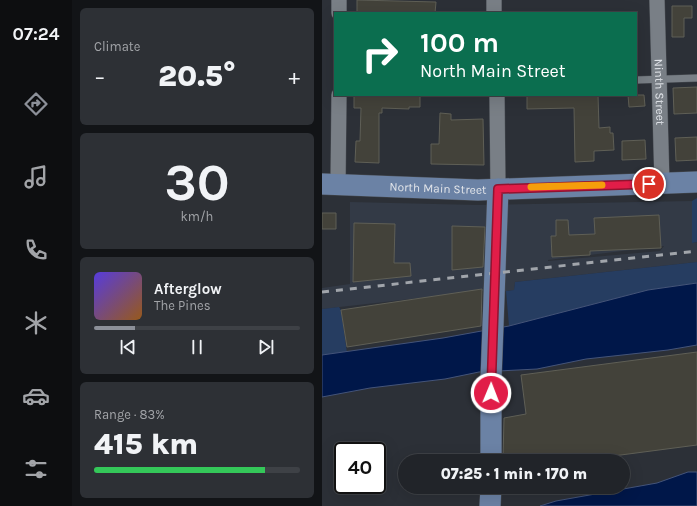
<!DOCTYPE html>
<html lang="en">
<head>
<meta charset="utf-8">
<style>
	:root { --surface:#212429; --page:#2d3035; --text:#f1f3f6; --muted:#a2a4a8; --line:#3e4146; --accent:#8c9099 }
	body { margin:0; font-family:Karla,sans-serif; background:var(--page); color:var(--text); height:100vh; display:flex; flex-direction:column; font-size:15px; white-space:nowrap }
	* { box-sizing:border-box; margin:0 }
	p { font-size:13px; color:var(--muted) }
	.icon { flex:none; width:22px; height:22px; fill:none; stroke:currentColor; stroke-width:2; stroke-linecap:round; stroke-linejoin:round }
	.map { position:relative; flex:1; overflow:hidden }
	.side { display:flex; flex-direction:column; gap:8px; padding:8px; background:#121417; width:250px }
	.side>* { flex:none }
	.guide { position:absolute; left:12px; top:12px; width:303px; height:84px; border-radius:0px; box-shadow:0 4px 16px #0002,0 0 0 1px var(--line); background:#0b6e4f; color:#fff; overflow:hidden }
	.speed { position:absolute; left:12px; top:442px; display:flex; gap:8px; font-size:20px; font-weight:700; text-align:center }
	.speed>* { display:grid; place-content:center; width:52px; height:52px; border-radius:50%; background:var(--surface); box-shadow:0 4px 16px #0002,0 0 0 1px var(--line); line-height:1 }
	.speed .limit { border:2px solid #111; border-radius:6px; background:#fff; color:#111 }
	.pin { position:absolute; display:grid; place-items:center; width:34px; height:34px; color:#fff; margin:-17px; border:2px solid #fff; border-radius:50%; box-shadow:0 1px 4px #0007 }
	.me { position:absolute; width:44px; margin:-22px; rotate:1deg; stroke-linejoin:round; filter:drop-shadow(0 0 3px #0008) }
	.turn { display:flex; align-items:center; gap:14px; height:84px; padding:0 20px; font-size:18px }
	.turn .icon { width:52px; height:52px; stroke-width:2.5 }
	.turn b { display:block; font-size:28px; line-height:34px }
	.big { font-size:30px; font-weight:800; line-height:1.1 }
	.side .widget { flex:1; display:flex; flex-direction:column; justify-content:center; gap:6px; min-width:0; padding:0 14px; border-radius:6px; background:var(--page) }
	.side .dial { align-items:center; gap:0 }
	.dial b { font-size:52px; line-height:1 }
	.song { display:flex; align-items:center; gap:12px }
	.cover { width:48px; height:48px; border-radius:6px; background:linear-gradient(135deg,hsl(250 70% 55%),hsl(30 70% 35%)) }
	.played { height:4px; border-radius:2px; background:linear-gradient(90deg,var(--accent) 20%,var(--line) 20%) }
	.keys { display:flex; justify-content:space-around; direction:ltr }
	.heat { display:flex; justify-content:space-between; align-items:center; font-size:22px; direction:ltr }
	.charge { height:6px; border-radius:3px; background:linear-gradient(90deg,#34c759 83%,var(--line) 0) }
	.trip { position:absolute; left:76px; top:454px; width:232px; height:40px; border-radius:20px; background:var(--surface); box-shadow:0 4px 16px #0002,0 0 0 1px var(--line); font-weight:800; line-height:40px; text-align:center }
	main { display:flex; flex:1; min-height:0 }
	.tabs { display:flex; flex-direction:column; width:72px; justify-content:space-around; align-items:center; background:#0d0e10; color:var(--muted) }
	.tabs .icon { width:28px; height:28px }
	.tabs .selected { color:var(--accent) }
	.tabs b { font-size:18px; color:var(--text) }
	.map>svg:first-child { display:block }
	.built { fill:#333a46; fill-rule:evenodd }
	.green { fill:#263d61 }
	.water { fill:#001749; stroke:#445479 }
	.building { fill:#43423a; stroke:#5f5f56 }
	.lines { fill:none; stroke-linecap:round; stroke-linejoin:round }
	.lane-casing { stroke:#494d53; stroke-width:8 }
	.street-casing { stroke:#494d53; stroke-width:16 }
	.secondary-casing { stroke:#494d53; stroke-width:22 }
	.lane { stroke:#797f86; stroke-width:7 }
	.street { stroke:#797f86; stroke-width:15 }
	.secondary { stroke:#6b82a5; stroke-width:21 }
	.rail { stroke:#a1a5ab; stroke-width:3; stroke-dasharray:7 7; stroke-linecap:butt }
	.route-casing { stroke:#92132f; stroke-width:10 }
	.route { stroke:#e11d48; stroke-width:7 }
	.slow { stroke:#f59e0b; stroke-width:7 }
	.labels { text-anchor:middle; stroke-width:4; stroke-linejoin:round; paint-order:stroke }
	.street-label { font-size:12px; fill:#e1e4e9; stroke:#16181b }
</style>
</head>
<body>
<main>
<nav class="tabs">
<b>07:24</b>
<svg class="icon selected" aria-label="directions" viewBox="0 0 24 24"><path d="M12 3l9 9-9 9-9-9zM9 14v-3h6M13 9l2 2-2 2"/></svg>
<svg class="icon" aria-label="music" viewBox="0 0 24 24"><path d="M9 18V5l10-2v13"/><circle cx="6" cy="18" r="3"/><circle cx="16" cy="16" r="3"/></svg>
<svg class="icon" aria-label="phone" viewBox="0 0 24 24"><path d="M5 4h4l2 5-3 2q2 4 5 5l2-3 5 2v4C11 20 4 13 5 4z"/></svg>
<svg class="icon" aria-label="climate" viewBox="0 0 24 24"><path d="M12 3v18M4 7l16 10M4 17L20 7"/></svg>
<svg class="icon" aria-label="car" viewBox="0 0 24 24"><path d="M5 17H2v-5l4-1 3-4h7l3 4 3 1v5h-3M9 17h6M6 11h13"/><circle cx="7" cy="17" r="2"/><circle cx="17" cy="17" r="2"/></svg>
<svg class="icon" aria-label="filters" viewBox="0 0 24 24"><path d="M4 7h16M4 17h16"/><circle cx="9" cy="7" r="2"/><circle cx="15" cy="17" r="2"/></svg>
</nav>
<section class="side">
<div class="widget"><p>Climate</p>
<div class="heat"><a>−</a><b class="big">20.5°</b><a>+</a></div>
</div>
<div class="widget dial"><b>30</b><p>km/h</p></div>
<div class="widget">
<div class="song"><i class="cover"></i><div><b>Afterglow</b><p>The Pines</p></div></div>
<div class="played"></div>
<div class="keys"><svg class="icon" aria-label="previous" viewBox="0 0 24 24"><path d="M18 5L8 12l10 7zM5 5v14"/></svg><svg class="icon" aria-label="pause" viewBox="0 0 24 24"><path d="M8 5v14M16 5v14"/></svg><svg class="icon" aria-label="next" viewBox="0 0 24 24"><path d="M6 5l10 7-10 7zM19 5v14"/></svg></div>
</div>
<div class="widget"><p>Range · 83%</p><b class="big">415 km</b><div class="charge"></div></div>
</section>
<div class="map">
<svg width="375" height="506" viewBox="0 0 375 506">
	<rect width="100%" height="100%" fill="#2c3037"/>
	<path class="built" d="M370,201v42l5,-1v20l-182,20 -1,8 -22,3 -1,-3 -169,19v-21l28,-4v-82l127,3zM342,246l-4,5 -112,10v-1z"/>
	<path class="green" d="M375,198v44l-5,1v-42z
		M375,262v21l-49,7 -139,36 -3,-35 8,-1 1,-8z
		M17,307l2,3 6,43 -25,2v-46z"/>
	<path class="water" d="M375,283v62l-29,5 -82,9 -49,10 -58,3 -34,7 -75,9 -48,9v-42l121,-17 66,-12 139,-36z
		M366,472h9v34h-157l16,-5 101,-18z"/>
	<path class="building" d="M35,0l79,2 -1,11h-78z
		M350,6h20v12h-8v19h-12z
		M375,87v26l-23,1 -1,-26z
		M32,95h66v12h-11v2l-27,-1v5h-3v50l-24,-1 1,-21h4l1,-33h-7z
		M205,95h71l1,33 11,-1v6h3l1,17 -20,1v10l-19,1 -1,-54 -47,1z
		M306,95h16l1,11 -16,1z
		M118,113l11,1v6l32,-1 1,46 -53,-1v-20h8z
		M375,137v23l-21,1 -1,-23z
		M323,140l1,19 -24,1v-19z
		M0,213h14v16h-14z
		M337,215l2,33 -71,3v4l-38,2 -1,-21h5v-16h12l1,15 26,-1 -1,-16z
		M32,223l41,1 -1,39h16l1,13 -58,6z
		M130,226l33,1 -2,40 -31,3z
		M160,289l-1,37 -134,21 -6,-37z
		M375,352v93l-122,16h-68l-4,-2 1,-41 22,-4 -5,-39z"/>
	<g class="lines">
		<defs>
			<path id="lane" d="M314,80l61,-2"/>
			<g id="street">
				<path d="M172,0v13"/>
				<path id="s1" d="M335,0l5,183"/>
				<path d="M17,13v-13"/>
				<path d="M175,95l1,94"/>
				<path d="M16,185l1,-90"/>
			</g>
			<g id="secondary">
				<path id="s2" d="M0,184l156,6 219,-8"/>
				<path d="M169,461v-82l7,-190"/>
				<path d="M168,506l1,-19"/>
			</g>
		</defs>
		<use href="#lane" class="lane-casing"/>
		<use href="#street" class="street-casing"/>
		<use href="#secondary" class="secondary-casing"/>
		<use href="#lane" class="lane"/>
		<use href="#street" class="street"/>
		<use href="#secondary" class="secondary"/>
		<path class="rail" d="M0,292l375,-41"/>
	</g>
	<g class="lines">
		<defs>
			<path id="route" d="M169,393l7,-204 151,-5"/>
		</defs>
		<use href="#route" class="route-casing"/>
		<use href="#route" class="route"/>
		<path class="slow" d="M209,187l71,-2"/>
	</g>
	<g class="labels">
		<g class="street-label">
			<text dy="4" stroke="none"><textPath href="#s1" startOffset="92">Ninth Street</textPath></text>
			<text dy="4" stroke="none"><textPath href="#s2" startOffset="116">North Main Street</textPath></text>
		</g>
	</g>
</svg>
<div class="speed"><div class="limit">40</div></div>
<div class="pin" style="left:327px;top:184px;background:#d93025"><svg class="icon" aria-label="arrive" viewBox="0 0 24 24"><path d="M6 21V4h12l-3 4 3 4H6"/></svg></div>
<svg class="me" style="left:169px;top:393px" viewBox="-20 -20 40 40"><circle r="17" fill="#e11d48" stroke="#fff" stroke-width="3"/><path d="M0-11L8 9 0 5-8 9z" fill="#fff"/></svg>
<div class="trip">07:25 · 1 min · 170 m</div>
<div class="guide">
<div class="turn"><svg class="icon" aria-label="right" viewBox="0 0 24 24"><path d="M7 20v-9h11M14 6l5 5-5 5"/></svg><div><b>100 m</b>North Main Street</div></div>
</div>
</div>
</main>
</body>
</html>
